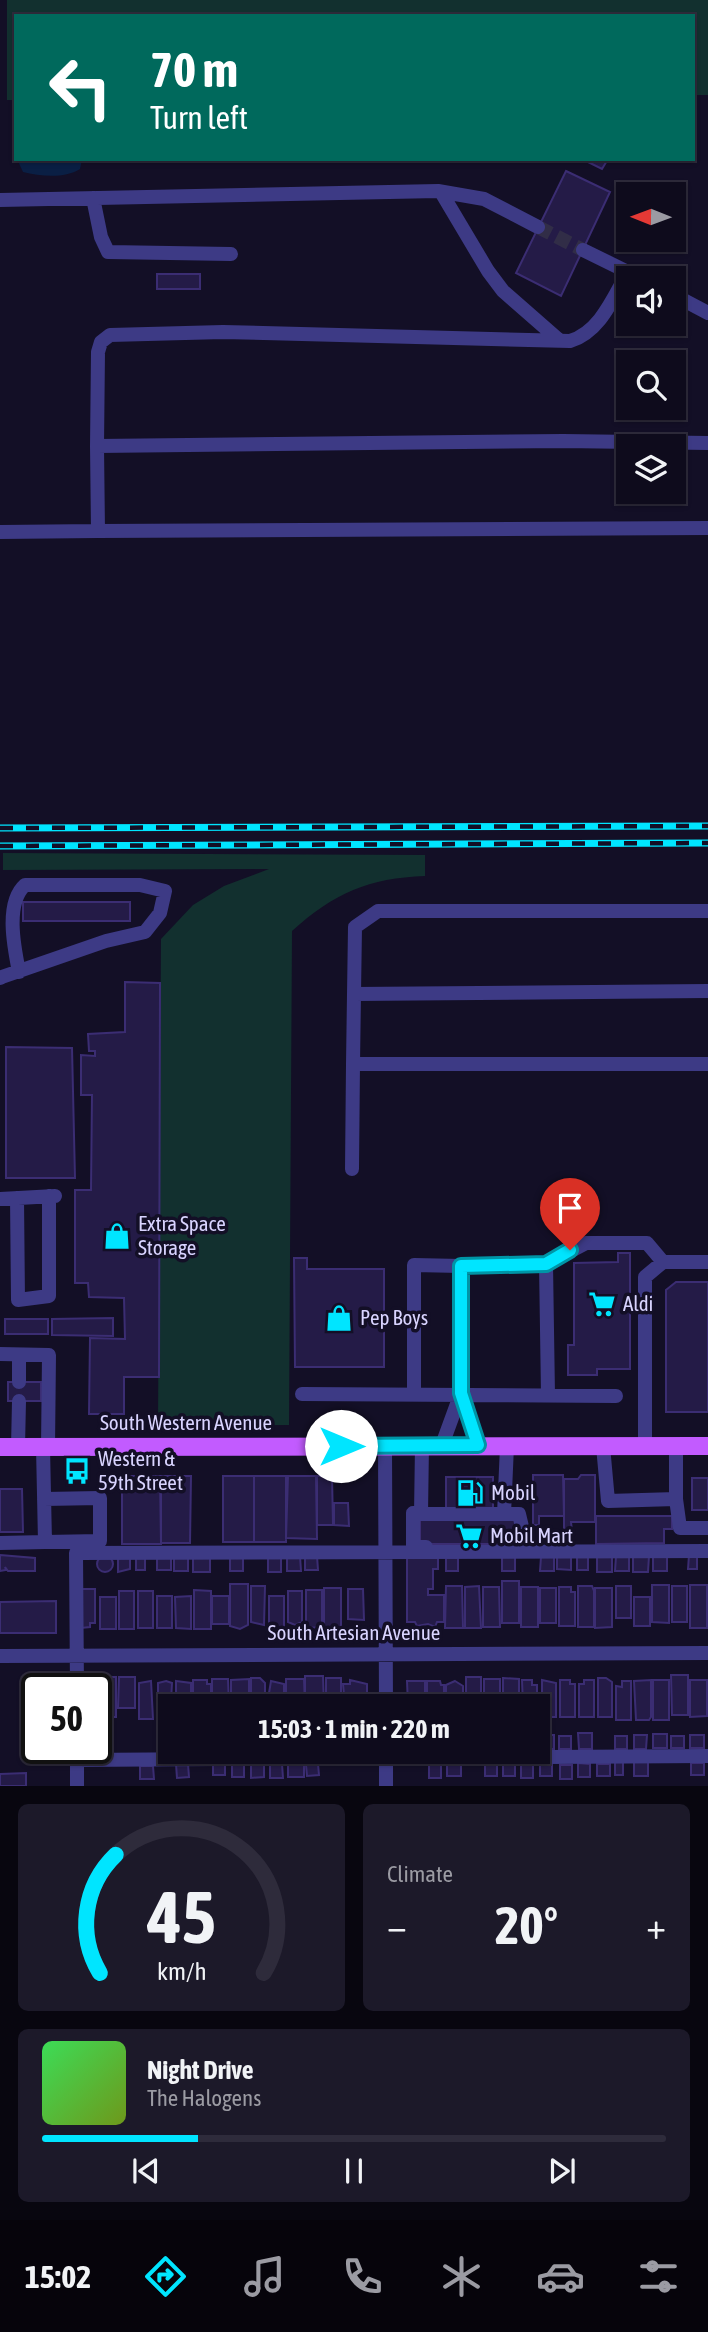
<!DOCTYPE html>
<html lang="en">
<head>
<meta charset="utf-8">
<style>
	:root { --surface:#0e0b1c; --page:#1c1929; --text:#f1f3f6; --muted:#9b9ba3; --line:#2e2b3b; --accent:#00e5ff }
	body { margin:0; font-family:"Asap Condensed",sans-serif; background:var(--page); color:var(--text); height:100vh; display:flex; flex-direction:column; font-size:26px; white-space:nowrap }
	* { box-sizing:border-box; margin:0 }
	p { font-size:23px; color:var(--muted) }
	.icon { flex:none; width:38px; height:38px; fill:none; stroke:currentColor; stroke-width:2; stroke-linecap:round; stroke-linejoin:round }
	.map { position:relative; height:1786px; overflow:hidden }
	.sheet { display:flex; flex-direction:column; gap:18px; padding:18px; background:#08060f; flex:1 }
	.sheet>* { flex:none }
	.guide { position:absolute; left:14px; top:14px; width:681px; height:147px; border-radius:0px; box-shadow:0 2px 5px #0004,0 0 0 2px var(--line); background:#00695c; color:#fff; overflow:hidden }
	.needle { width:46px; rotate:271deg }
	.controls { position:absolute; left:616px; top:182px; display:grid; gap:14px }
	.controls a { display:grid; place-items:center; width:70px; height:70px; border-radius:0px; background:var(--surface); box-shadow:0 2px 5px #0004,0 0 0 2px var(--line); font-size:35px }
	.speed { position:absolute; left:21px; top:1673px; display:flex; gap:14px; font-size:35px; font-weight:700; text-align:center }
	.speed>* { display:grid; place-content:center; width:91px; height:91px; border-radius:50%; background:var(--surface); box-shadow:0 2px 5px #0004,0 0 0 2px var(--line); line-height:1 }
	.speed .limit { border:4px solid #111; border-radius:10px; background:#fff; color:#111 }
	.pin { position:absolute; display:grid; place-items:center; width:60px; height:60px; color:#fff; margin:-72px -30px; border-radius:50% 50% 50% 0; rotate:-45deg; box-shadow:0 0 7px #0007 }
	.pin .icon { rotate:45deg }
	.me { position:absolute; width:77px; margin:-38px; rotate:90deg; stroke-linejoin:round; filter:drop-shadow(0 0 5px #0008) }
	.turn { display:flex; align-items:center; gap:24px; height:147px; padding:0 21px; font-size:32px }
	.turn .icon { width:91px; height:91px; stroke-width:2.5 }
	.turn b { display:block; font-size:49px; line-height:60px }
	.big { font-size:52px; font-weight:700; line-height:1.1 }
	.sheet .tile { flex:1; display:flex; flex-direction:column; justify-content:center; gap:10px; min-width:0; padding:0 24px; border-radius:10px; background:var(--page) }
	.sheet .dial { align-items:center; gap:0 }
	.dial svg { height:182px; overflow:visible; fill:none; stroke:var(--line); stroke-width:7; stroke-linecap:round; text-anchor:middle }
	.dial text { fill:var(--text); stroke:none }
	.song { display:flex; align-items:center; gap:21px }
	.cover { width:84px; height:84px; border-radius:10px; background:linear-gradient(135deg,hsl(130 70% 55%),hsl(80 70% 35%)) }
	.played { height:7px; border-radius:4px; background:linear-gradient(90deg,var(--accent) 25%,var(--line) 25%) }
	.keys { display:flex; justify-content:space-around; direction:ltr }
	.heat { display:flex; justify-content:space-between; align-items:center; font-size:38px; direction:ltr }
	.sheet .tiles { flex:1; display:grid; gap:18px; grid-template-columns:1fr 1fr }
	.tile:last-child { grid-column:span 2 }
	.trip { position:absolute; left:158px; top:1694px; width:392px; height:70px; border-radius:0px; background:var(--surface); box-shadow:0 2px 5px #0004,0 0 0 2px var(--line); font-weight:700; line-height:70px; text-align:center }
	.menu { display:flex; height:112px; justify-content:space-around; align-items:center; background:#06040b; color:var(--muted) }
	.menu .icon { width:49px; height:49px }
	.menu .active { color:var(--accent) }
	.menu b { font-size:32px; color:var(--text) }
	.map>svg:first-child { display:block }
	.green { fill:#12302f }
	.water { fill:#0a1f44 }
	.building { fill:#241b47; stroke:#3b2d73; stroke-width:2 }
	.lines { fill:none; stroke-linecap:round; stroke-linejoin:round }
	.minor-tunnel { stroke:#312d47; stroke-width:14; stroke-dasharray:14 7; stroke-linecap:butt }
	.minor { stroke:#3d3a85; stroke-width:14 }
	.major { stroke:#c25bff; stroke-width:18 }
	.rail-casing { stroke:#00e5ff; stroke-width:7 }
	.rail { stroke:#130f26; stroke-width:4.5; stroke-dasharray:13; stroke-linecap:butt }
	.route-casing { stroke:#0095a6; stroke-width:18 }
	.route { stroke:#00e5ff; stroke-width:12 }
	.labels { text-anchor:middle; stroke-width:7; stroke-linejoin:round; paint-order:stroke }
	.poi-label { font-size:21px; fill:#d9d4ff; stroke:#130f26; text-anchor:start }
	.street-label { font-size:21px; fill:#d9d4ff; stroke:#130f26 }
</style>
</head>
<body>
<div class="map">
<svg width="708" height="1786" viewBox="0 0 708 1786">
	<rect width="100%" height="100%" fill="#130f26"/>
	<path class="green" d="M7,0h701v95h-15v-79h-677v84h-9z
		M3,853l422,2v21c-56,2 -91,17 -133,55l-3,494 -131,1 3,-487 32,-34 31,-19 45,-17 -266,1z"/>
	<path class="water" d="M17,159h65l-2,10c-16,10 -40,7 -57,3z"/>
	<path class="building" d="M582,159h26l-6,10z
		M566,171l44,21 -49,104 -45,-23z
		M157,274h43v15h-43z
		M23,902h107v19h-107z
		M125,982l35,1 -1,394h-35v37h-35l1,-76 35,1 -1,-41 -35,-1 -1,-14h-13v-93h16l1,-95h-11v-40l14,1v-5h-6l-1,-17 37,-2z
		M6,1047l66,1 3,130h-69z
		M618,1253h12v116h-33v6h-29v-30h6v-82l44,-1z
		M294,1258h13v11h77v98h-89z
		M676,1282h32v130h-42v-122z
		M113,1318v18l-61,-1v-16z
		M5,1319h43v15h-43z
		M8,1382h33v19h-33z
		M533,1475h30l1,41h-25v9h-6z
		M581,1475h14v47h-24l1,9h-8v-52h14z
		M126,1476h34l1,68h-39v-64z
		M161,1476h30l-1,67h-29z
		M223,1476h31v66h-31z
		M254,1476h32v66h-32z
		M288,1476h28l1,63 -31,-1z
		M317,1476h15l1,49h-16z
		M446,1477h47v32h-47z
		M692,1478h16v32h-16z
		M0,1489h22l1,43h-23z
		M334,1503h14l1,23 -15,-1z
		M515,1515l3,29h-98v-28z
		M596,1516h76v13h-8v14l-68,1z
		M407,1554h31v15h-5v20h-5v6h16v27h-7l-2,5 -7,-3 -11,2 -2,-4h-8z
		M0,1555l35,3v13h-27l-3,-4 1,3 -6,1z
		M557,1555h14v15l-14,-1z
		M577,1555h11v15h-11z
		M689,1555h8v14h-9z
		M136,1556h9v14h-9z
		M230,1556h13v15h-13z
		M287,1556h13l1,15h-14z
		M305,1556h12l1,14h-13z
		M515,1556v15h-13v-14z
		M597,1556h15v16h-15z
		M616,1556h13v15h-14z
		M633,1556h16l-1,16h-15z
		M653,1556h14v15h-14z
		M97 1564a8 8 0 1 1 16 0a8 8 0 1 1-16 0Z
		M118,1557h12v12l-12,3z
		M157,1557h14v13h-14z
		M188,1557v14h-14v-13z
		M193,1557h17v15h-17z
		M268,1557h13v15h-13z
		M541,1557h13v14h-14z
		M446,1558h12v13h-12z
		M502,1581h17v42h-17z
		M230,1584h18v41l-8,4 -10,-3z
		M652,1585h17v38l-17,-1z
		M690,1585h17v43h-17z
		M251,1586h14l-1,39 -13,-3z
		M446,1586h16l1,42h-18z
		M479,1586l2,42h-16v-41z
		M578,1586h14l2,5v36h-16z
		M616,1586h15v32h-15z
		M672,1586h15v36h-15z
		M483,1587h16l1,40h-17z
		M521,1587h17v40h-17z
		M559,1587h12v5h4v34h-16z
		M324,1588h17v40h-17z
		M540,1588h16v35h-16z
		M595,1588h17v39l-17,1z
		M80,1589h15v34h-5v4l-9,1z
		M348,1589h15l1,31 -16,-1z
		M194,1590l17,1v38h-17z
		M306,1590h16v37l-16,1z
		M119,1591h15v38h-15z
		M138,1591h15v37h-15z
		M288,1591h14v31l-7,3 -7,-3z
		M157,1596h15v32h-15z
		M191,1596v33l-15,-1 -1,-31z
		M212,1596h17v28h-17z
		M269,1596h15v32h-15z
		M100,1597h16v32h-16z
		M634,1597h16v29h-16z
		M56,1601v32h-56v-31z
		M671,1675h17v40h-16z
		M81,1676h17l1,45h-3v-32h-15z
		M305,1676h18l1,30h-19z
		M100,1677h16v40h-16z
		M119,1677h16v31h-17z
		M466,1677h15v29h-15z
		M251,1678h9l5,5v23h-14z
		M326,1678h15v28h-15z
		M503,1678l16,1v27h-16z
		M598,1678h8l6,4v35h-14z
		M212,1679h16l1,27h-17z
		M249,1679v27h-18v-26z
		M286,1679h18l1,27h-19z
		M484,1679h16v27h-16z
		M193,1680h14v4h4v22h-18z
		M350,1680l17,4v22h-22l-2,-22h7z
		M522,1680h10v5h5v33v-12h-14z
		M542,1680l14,3v34h-14z
		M560,1680h10v4h5v33h-15z
		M584,1680h10v37h-15v-33h5z
		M651,1680v37l-2,3h-13l-2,-39z
		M653,1680h16v40h-16z
		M690,1680h17v36l-17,1z
		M151,1681l2,38h-14v-36z
		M166,1681l6,2 -2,36h-12v-36z
		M176,1681l15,2v23h-15z
		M271,1681l13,3v22h-13l-3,-7z
		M407,1681h18v25h-17z
		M427,1681h13l1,4h3v21h-17z
		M455,1681l8,5v20h-17v-21z
		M622,1681h9v39h-15v-34l6,1z
		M578,1733h14v16h-13z
		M653,1734h14v14h-14z
		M101,1735h11v13h-11z
		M541,1735h13v14h-13z
		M634,1735h13l-1,14h-12z
		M690,1735h14v13h-14z
		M559,1736h12v13h-12z
		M615,1736h12v13h-12z
		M671,1736h13v12h-13z
		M540,1762h12v14h-12z
		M615,1762h8v13h-8z
		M634,1762h14v14h-14z
		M304,1763v14h-16v-13z
		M515,1763v13h-12v-12z
		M521,1763h12v15h-12z
		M578,1763l12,1v13h-12z
		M691,1763h13v12h-13z
		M176,1764h12l1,13 -12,1z
		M213,1764h12v11h-12z
		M232,1764h12v13h-12z
		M270,1764h12l1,14h-13z
		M318,1764l1,11 -12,1 -1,-11z
		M429,1764h12v14h-12z
		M447,1764h14v12h-14z
		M485,1764h12v12h-12z
		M597,1764h13v12h-13z
		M251,1765h13v12l-13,1z
		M560,1765h12v14h-12z
		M140,1766h13l1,13h-14z
		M26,1773v13h-26v-12z"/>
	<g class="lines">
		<path class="minor-tunnel" d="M538,227l45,23"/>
		<path class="minor" d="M441,192l47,79 15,20 56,49
			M93,198l8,39 7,15 123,2
			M0,200l438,-9 46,8 54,28
			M583,250l57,28
			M628,272c-15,26 -28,60 -58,69l-347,-9 -113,3 -9,7 -3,10 -1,94 466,-5 145,2
			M674,295l34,18
			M97,446l1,85 610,-3
			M0,532l98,-1
			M0,978l2,-1 104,-36 39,-9 15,-19 5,-22 -25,-6h-115c-20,18 -11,62 -6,87
			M354,994l1,-67 23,-16h330
			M353,1064l1,-70 354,-3
			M352,1169l1,-105h355
			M17,1198l1,102 31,-4v-100
			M0,1199l55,-3
			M546,1264l2,131
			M461,1266l85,-2 40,-21h61l16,19
			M0,1354l49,1 -1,92
			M19,1382v-27
			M414,1393v-128l47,1v127l17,52
			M302,1394l314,2
			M385,1445l1,261
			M422,1445l-1,69h83l3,-68
			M442,1445l19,-52
			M603,1446l5,55 68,-2v-53
			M645,1446v-169l18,-15h45
			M18,1447l1,-46
			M44,1499l56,-1v43l-55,1
			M676,1499l4,29h28
			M421,1514l-8,-1v34h13
			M504,1514h15l4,17 -2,14h-15
			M0,1543l45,-1 -2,-95
			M0,1656l708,-3
			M77,1689l-1,-136 632,-2
			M77,1748v38
			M386,1752v34
			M77,1760l631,-4"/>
		<path class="major" d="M0,1447l708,-1"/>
		<defs>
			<path id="rail" d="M0,828l708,-2
				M0,846l708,-3"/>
		</defs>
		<use href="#rail" class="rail-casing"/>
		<use href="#rail" class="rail"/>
	</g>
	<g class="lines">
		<defs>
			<path id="route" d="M341,1446l137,-1 -17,-52v-127l85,-2 24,-14"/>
		</defs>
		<use href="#route" class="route-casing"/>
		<use href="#route" class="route"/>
	</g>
	<defs>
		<symbol id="shop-bare" viewBox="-9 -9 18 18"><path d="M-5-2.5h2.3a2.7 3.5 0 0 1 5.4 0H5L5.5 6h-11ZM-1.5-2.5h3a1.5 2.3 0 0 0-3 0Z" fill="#00e5ff" stroke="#130f26" stroke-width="2.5" paint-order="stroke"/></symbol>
		<symbol id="supermarket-bare" viewBox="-9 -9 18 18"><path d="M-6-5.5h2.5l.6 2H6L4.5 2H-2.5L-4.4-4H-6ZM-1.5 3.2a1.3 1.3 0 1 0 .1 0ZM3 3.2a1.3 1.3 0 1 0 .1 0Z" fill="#00e5ff" stroke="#130f26" stroke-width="2.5" paint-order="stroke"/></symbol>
		<symbol id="bus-bare" viewBox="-9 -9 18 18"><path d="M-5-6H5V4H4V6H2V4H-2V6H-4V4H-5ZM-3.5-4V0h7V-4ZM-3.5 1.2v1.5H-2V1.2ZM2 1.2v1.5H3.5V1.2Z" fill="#00e5ff" stroke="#130f26" stroke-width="2.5" paint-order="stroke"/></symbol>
		<symbol id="fuel-bare" viewBox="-9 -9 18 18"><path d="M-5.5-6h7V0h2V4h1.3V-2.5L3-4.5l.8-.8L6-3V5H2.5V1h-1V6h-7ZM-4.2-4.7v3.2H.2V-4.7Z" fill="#00e5ff" stroke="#130f26" stroke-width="2.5" paint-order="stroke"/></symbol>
	</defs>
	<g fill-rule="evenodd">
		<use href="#shop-bare" x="98" y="1217" width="38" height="38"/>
		<use href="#supermarket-bare" x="583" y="1285" width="38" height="38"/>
		<use href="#shop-bare" x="320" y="1299" width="38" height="38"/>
		<use href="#bus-bare" x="58" y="1452" width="38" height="38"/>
		<use href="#fuel-bare" x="451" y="1474" width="38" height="38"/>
		<use href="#supermarket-bare" x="450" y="1517" width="38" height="38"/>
	</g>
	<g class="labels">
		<g class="poi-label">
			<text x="138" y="1231">Extra Space<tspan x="138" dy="24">Storage</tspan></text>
			<text x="623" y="1311">Aldi</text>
			<text x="360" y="1325">Pep Boys</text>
			<text x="98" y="1466">Western &amp;<tspan x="98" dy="24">59th Street</tspan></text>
			<text x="491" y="1500">Mobil</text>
			<text x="490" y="1543">Mobil Mart</text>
		</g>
		<g class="street-label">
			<text x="186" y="1430">South Western Avenue</text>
			<text x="354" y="1640">South Artesian Avenue</text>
		</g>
	</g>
</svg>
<div class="controls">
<a><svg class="needle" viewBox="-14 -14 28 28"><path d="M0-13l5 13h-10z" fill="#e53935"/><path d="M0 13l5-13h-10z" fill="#9b9ba3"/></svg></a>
<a><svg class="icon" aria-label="sound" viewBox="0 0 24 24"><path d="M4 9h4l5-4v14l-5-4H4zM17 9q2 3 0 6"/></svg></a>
<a><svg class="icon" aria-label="search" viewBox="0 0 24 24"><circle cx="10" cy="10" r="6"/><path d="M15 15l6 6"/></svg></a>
<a><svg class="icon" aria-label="layers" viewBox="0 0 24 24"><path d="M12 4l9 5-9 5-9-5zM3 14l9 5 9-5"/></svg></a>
</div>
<div class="speed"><div class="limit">50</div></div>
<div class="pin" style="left:570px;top:1250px;background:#d93025"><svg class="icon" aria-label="arrive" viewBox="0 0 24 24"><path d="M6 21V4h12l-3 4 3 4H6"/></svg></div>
<svg class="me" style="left:341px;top:1446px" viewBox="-20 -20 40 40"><circle r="19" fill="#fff"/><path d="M0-13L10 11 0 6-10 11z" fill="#00e5ff"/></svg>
<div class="trip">15:03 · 1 min · 220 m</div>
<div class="guide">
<div class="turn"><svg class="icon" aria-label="left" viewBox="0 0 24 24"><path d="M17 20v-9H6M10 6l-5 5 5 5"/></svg><div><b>70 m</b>Turn left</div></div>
</div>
</div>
<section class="sheet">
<div class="tiles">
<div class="tile dial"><svg viewBox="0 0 100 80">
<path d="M14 69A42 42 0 1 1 86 69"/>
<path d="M14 69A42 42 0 0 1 21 17" stroke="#00e5ff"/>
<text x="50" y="56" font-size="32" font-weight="700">45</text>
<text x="50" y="72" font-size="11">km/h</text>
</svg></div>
<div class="tile"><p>Climate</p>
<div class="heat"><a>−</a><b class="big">20°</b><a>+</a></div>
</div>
<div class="tile">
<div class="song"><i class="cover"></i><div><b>Night Drive</b><p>The Halogens</p></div></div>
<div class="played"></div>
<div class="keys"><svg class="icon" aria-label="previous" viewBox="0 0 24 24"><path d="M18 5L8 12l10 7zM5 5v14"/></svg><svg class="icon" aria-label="pause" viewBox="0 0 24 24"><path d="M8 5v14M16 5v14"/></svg><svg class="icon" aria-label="next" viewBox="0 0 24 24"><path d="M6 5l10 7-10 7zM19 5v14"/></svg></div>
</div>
</div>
</section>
<nav class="menu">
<b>15:02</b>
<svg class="icon active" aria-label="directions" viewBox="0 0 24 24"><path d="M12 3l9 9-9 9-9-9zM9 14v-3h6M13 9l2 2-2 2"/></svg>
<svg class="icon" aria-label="music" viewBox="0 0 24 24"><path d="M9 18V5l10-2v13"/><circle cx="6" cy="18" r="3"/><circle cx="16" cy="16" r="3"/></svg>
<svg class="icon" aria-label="phone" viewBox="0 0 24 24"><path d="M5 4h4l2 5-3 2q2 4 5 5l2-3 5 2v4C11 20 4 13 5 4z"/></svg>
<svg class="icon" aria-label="climate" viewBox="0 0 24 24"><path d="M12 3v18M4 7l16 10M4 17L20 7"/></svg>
<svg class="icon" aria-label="car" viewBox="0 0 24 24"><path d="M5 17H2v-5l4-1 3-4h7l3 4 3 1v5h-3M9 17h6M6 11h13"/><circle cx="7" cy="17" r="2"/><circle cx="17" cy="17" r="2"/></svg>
<svg class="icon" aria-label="filters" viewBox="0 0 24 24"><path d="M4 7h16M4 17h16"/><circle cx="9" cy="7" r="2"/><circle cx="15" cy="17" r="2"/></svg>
</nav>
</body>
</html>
